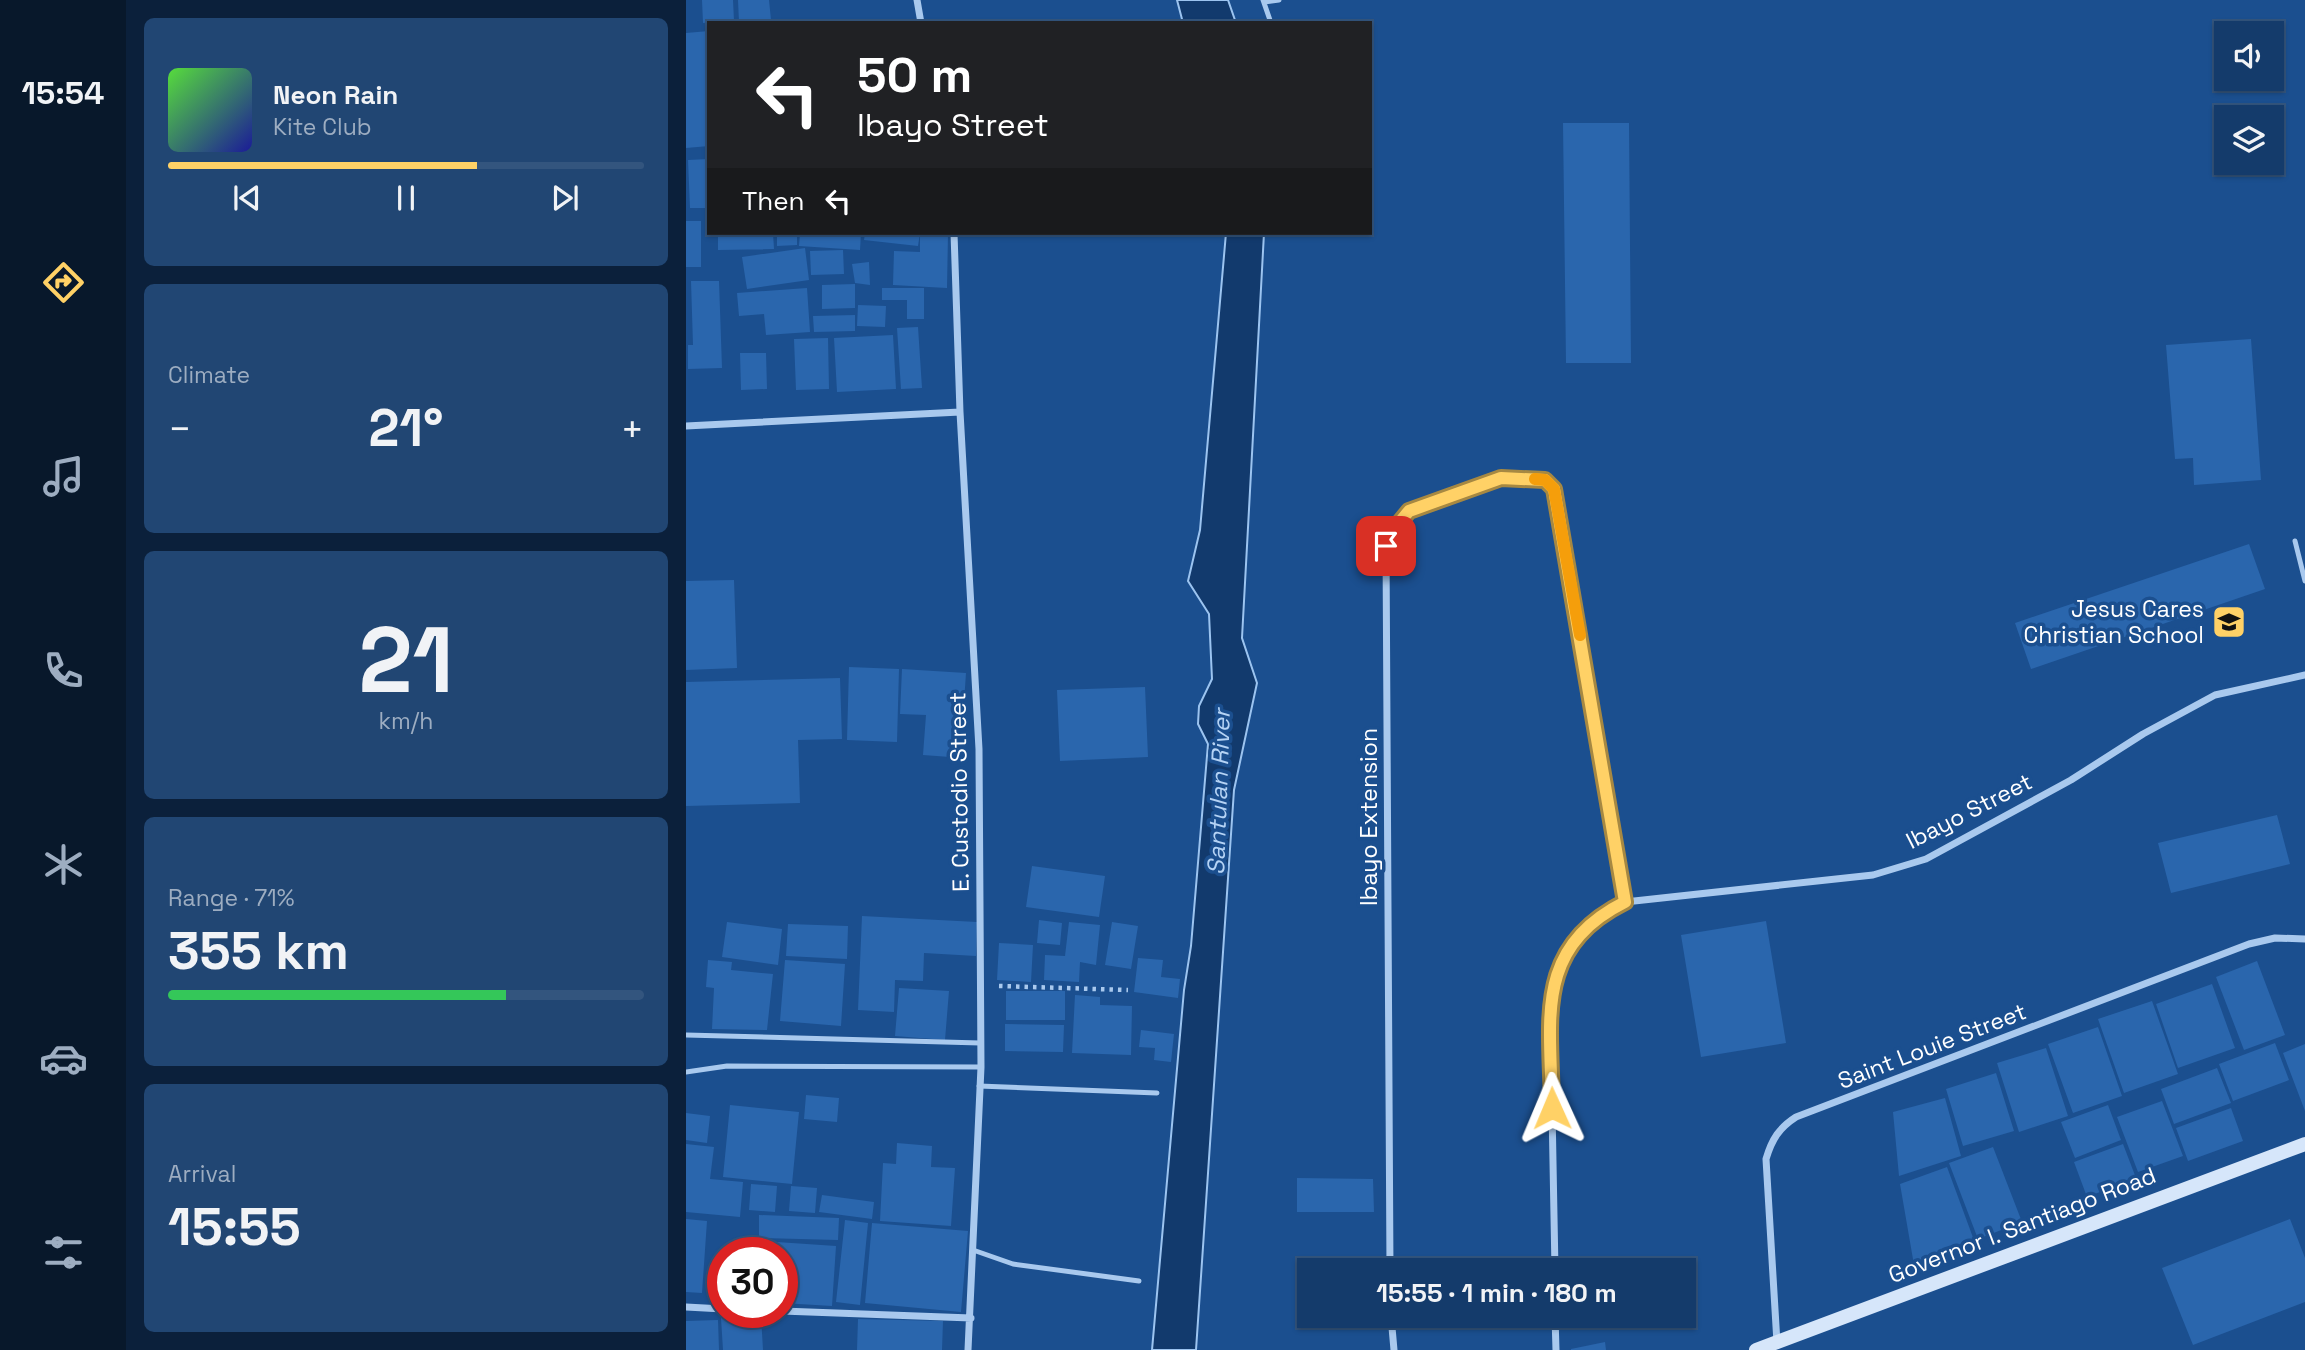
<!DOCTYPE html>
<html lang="en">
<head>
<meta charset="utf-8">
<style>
	:root { --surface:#143b6b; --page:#214673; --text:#f1f3f6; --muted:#9dadc1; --line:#33557e; --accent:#ffd166 }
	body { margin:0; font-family:"Space Grotesk",sans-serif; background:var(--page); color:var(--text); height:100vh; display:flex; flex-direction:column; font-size:26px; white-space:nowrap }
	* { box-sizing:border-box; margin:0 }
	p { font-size:23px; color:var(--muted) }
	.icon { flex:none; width:38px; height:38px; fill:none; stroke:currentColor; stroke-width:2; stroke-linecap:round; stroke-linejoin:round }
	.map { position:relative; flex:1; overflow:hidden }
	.drawer { display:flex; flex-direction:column; gap:18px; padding:18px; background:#0b203b; width:560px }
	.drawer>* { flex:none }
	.hud { position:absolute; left:21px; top:21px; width:665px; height:214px; border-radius:0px; box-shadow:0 2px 5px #0004,0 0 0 2px var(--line); background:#202124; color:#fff; overflow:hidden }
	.buttons { position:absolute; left:1528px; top:21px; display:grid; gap:14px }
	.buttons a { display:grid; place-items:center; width:70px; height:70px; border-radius:0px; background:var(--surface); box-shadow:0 2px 5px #0004,0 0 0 2px var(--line); font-size:35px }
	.speed { position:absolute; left:21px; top:1237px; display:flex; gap:14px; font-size:35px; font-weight:700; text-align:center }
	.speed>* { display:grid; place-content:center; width:91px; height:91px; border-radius:50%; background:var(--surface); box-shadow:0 2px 5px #0004,0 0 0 2px var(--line); line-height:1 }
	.speed .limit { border:10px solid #d22; background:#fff; color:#111 }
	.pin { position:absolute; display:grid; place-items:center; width:60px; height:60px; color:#fff; margin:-30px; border-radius:14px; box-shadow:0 4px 10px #0006 }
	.me { position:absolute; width:77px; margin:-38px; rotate:359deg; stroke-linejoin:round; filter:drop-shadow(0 0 5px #0008) }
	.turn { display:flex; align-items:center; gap:24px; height:147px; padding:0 35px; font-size:32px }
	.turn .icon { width:91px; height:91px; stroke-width:2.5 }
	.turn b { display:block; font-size:49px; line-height:60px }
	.then { display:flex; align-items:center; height:66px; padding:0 35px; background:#0003; gap:14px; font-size:26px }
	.big { font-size:52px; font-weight:600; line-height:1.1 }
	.drawer .widget { flex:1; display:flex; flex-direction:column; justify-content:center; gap:10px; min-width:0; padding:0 24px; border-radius:10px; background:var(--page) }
	.drawer .dial { align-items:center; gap:0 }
	.dial b { font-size:91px; line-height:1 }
	.song { display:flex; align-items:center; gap:21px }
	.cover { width:84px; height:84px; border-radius:10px; background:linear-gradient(135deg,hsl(110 70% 55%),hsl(240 70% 35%)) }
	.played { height:7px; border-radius:4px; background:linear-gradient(90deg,var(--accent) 65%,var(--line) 65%) }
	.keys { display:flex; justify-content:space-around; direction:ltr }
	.heat { display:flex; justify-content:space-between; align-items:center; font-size:38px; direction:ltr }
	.charge { height:10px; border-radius:5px; background:linear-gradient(90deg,#34c759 71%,var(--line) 0) }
	.trip { position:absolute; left:611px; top:1258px; width:399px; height:70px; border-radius:0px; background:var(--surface); box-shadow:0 2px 5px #0004,0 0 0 2px var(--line); font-weight:600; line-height:70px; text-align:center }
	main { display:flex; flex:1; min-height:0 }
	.tabs { display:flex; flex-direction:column; width:126px; justify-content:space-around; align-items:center; background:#08182b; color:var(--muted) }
	.tabs .icon { width:49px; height:49px }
	.tabs .on { color:var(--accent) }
	.tabs b { font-size:32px; color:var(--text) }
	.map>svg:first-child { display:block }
	.water { fill:#123a6d; stroke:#9cc4f0; stroke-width:2 }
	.building { fill:#2a66ad }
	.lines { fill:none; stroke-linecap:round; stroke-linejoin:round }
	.path { stroke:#a9c9ee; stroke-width:4.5; stroke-dasharray:3.5 5; stroke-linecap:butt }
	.lane { stroke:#a9c9ee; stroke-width:5 }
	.street { stroke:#a9c9ee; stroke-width:7 }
	.secondary { stroke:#d6e6fa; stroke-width:14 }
	.route-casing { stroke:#a68842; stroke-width:18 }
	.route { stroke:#ffd166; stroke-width:12 }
	.slow { stroke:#f59e0b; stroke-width:12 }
	.labels { text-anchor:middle; stroke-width:7; stroke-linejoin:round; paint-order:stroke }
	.poi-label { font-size:23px; fill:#fff; stroke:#1b4f8f; text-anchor:end }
	.street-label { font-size:23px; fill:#fff; stroke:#1b4f8f }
	.water-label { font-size:24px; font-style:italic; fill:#b5d3f5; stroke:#1b4f8f }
</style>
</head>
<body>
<main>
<nav class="tabs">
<b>15:54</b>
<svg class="icon on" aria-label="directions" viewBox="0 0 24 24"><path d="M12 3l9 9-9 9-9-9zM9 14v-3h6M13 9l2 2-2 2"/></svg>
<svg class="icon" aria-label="music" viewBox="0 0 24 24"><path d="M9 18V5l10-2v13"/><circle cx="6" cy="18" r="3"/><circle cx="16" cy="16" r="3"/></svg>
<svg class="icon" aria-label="phone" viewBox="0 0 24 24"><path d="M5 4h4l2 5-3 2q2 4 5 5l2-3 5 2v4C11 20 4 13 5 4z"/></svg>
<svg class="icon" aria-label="climate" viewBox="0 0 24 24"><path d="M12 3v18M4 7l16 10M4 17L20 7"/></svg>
<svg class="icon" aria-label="car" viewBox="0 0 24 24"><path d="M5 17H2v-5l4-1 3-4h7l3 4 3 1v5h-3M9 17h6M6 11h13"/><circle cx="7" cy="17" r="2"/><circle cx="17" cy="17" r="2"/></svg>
<svg class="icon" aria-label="filters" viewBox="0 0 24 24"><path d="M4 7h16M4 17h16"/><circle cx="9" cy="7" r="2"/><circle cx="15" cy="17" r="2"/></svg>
</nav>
<section class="drawer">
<div class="widget">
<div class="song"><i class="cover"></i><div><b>Neon Rain</b><p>Kite Club</p></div></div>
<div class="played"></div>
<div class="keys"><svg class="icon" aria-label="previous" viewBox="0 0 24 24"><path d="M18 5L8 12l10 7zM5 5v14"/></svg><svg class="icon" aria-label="pause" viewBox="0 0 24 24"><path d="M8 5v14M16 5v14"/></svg><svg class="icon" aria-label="next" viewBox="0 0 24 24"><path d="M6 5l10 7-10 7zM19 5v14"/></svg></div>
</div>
<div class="widget"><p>Climate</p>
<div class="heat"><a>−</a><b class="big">21°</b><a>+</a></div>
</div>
<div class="widget dial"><b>21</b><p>km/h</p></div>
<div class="widget"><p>Range · 71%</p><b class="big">355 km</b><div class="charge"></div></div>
<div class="widget"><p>Arrival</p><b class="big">15:55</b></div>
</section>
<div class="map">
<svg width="1619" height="1350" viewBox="0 0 1619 1350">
	<rect width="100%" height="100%" fill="#1b4f8f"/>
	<path class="water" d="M491,0h51l8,23h-53z
		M540,233h38l-22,405 15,45 -23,107 -38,560h-44l32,-360 7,-44 17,-202 -10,-20 1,-18 13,-27 -3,-65 -21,-33 12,-51z"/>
	<path class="building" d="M16,0h31l1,21 -31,2z
		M52,0h31l2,20 -32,2z
		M23,31v115l-23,2v-115z
		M877,123h66l2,240h-65z
		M23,159v49h-19l-2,-48z
		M0,221h15v46h-15z
		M32,233h55l1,16 -56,1z
		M91,233h20v12l-20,1z
		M114,233h61l-1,17 -61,-4z
		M179,233h55l-2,13 -54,-6z
		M234,233l28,1 -1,54 -54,-3 1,-34 26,1z
		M119,248l4,32 -62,9 -5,-32z
		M157,250l1,24 -33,1 -1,-24z
		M183,262l1,23 -15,-2 -3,-19z
		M5,281h28l3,87 -34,1v-24h5z
		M169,284v24l-33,1v-24z
		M121,288l3,44 -44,3 -2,-21 -25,2 -2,-23z
		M196,288h42v31h-17v-19h-25z
		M172,305l28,1 -1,21 -28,-1z
		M169,315v16l-41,1 -1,-16z
		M232,327l4,61 -21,1 -4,-61z
		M207,335l3,54 -59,3 -3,-54z
		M142,338l1,51 -33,1 -2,-51z
		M1565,339l10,141 -67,5 -1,-27 -18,1 -9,-114z
		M54,353h26l1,36 -26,1z
		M1563,544l16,45 -234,80 -16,-46z
		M48,580l3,88 -51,2v-89z
		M163,667l50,2 -2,73 -50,-2z
		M216,669l64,4 -3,44h-10l-3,40 -27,-2 3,-40 -26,-1z
		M154,678l2,61 -44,1 2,63 -114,3v-124z
		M459,687l3,70 -88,4 -3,-71z
		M1591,815l13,49 -119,29 -13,-50z
		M346,866l73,10 -6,41 -73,-10z
		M176,916l115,6 -1,34 -52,-3 -1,28 -28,-1 -1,32 -36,-2z
		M353,920l23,3 -2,22 -23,-2z
		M1080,921l20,122 -85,14 -20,-122z
		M41,922l55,7 -4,36 -56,-8z
		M383,922l31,3 -4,40 -16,-3 -1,20 -35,-2 1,-25 20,1z
		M426,922l26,4 -7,43 -26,-4z
		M102,924l60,2 -1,33 -61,-3z
		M313,943l34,2 -2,37 -34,-2z
		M452,958l25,2 -2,17 19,2 -2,19 -44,-6z
		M22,960l24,2 -1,8 42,4 -6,56 -55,-1 2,-41 -8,-1z
		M99,960l60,4 -4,62 -61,-5z
		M1571,961l28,74 -41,15 -28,-73z
		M1526,984l23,64 -57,20 -22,-64z
		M213,988l50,3 -4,49 -50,-4z
		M320,991h59v29h-59z
		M389,995l25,2v8l32,1 -1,49 -59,-2z
		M1466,1001l26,73 -54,19 -26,-74z
		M319,1024l59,1 -1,27 -58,-1z
		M1412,1027l24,69 -49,17 -25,-69z
		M455,1030l33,4 -3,28 -17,-2 1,-12 -16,-1z
		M1589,1043l14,37 -56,21 -14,-37z
		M1619,1044v67l-22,-58z
		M1360,1048l22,68 -49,16 -22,-69z
		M1531,1068l14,35 -57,21 -13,-35z
		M1310,1073l18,58 -51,15 -17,-57z
		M120,1095l33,3 -2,24 -33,-3z
		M1259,1098l16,58 -62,20 -6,-64z
		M1476,1101l21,55 -45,16 -21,-55z
		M44,1105l69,7 -7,72 -69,-7z
		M1422,1105l13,35 -46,18 -14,-36z
		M1545,1108l12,33 -55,20 -12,-33z
		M0,1113l24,3 -3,27 -21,-3z
		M211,1143l35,3 -1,21 24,1 -4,58 -71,-5 3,-58 13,1z
		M0,1144l28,3 -4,32 33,3 -3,35 -54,-5z
		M1437,1144l13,34 -49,19 -13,-35z
		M1307,1147l29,75 -44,17 -29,-76z
		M1261,1167l28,76 -61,22 -14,-81z
		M611,1178l76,1 1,33h-77z
		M65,1184l26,2 -2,26 -26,-2z
		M105,1186l26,2 -2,25 -26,-2z
		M136,1195l52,7 -2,17 -53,-7z
		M73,1215l80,3 -1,22 -79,-2z
		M0,1219l21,2 -5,72 -16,-1z
		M1604,1219l15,39v44l-112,43 -31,-77z
		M159,1220l23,3 -8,82 -24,-3z
		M186,1223l96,8 -7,81 -96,-9z
		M76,1241l74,5 -4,60 -50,-3v-50h-21z
		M711,1258h66v12h-66z
		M75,1316l2,34h-40l-2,-32z
		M172,1319l85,2 -1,29h-85z
		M32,1320l1,30h-33v-29z
		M919,1342l1,8h-35v-1z"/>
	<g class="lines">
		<path class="path" d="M313,986l129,4"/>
		<path class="lane" d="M577,0l8,23
			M578,2l15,-2
			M1609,541l10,40
			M0,1035l294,8
			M0,1072l41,-6 254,1
			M293,1086l178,7
			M287,1250l40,14 126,17"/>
		<path class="street" d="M231,0l4,23
			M268,233l6,179 19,337 2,318 -13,283
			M0,426l274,-14
			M704,1270l-4,-724 9,-18 14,-17 92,-33 44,2 9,9 71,413
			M869,1270l-5,-270c14,-51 28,-74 75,-98l248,-27 53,-16 145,-79 72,-46 72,-39 90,-20
			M0,1307l37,2
			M96,1311l189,7
			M705,1316l3,34
			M869,1316l1,34
			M1091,1343l-11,-184c6,-20 13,-31 30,-42l453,-173 26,-6 30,1"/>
		<path class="secondary" d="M1070,1350l549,-206"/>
	</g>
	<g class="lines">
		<defs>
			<path id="route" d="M700,546l9,-18 14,-17 92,-33 44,2 9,9 71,413c-92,46 -74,118 -73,206"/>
		</defs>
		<use href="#route" class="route-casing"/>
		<use href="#route" class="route"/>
		<path class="slow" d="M849,479l10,1 9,9 26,146"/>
	</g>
	<defs>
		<symbol id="school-square" viewBox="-11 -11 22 22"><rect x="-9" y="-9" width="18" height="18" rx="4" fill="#ffd166" stroke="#1b4f8f"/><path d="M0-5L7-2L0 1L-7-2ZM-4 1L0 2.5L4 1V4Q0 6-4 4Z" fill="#111"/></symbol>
	</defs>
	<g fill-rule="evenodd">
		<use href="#school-square" x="1524" y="603" width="38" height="38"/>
	</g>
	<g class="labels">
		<g class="poi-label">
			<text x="1518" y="617">Jesus Cares<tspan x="1518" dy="26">Christian School</tspan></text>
		</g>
		<g class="street-label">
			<text transform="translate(273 792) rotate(-91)" y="8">E. Custodio Street</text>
			<text transform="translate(1283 811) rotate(-27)" y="8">Ibayo Street</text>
			<text transform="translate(683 817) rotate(-90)" y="8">Ibayo Extension</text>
			<text transform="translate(1246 1046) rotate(-21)" y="8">Saint Louie Street</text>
			<text transform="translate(1336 1225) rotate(-21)" y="8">Governor I. Santiago Road</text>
		</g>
		<g class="water-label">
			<text transform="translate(533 792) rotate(-88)" y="8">Santulan River</text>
		</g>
	</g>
</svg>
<div class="buttons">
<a><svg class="icon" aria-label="sound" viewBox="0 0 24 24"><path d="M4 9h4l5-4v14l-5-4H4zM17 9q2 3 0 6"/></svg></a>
<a><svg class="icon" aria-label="layers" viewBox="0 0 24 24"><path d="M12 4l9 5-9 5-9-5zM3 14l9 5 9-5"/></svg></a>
</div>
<div class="speed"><div class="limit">30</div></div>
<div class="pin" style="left:700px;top:546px;background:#d93025"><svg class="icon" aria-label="arrive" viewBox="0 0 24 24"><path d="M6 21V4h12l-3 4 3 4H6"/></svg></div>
<svg class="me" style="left:866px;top:1108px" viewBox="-20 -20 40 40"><path d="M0-17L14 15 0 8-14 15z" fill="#ffd166" stroke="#fff" stroke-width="4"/></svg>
<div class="trip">15:55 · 1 min · 180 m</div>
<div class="hud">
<div class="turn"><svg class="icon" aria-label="left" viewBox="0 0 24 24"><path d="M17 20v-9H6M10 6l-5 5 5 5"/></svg><div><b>50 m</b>Ibayo Street</div></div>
<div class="then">Then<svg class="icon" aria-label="left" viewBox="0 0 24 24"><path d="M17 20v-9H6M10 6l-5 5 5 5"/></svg></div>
</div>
</div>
</main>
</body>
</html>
